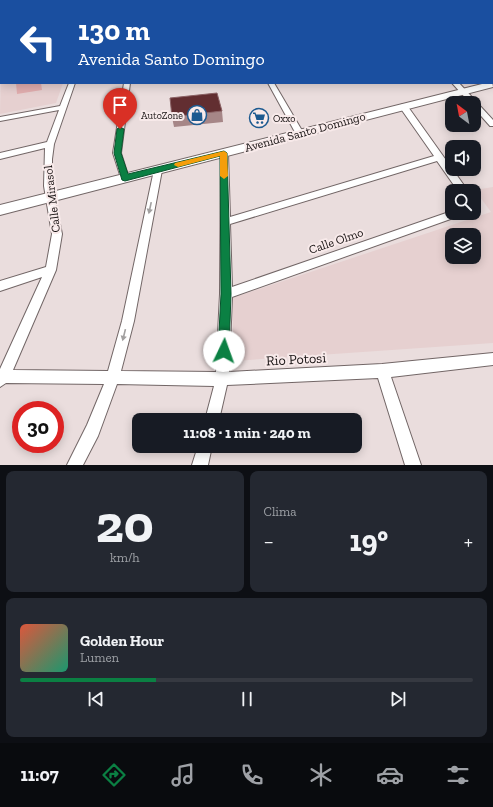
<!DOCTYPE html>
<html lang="es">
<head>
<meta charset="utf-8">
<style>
	:root { --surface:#171b24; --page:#242831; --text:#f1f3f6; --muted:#9ea1a6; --line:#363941; --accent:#0b8043 }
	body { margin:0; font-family:"Zilla Slab",serif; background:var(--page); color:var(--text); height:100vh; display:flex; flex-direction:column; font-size:15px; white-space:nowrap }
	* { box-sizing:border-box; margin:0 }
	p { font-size:13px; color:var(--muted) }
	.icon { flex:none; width:22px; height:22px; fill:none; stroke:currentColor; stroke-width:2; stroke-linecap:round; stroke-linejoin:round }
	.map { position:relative; height:465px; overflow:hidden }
	.drawer { display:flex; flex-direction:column; gap:6px; padding:6px; background:#0d0f14; flex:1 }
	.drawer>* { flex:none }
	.guide { position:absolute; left:0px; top:0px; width:493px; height:84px; box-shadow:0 2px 10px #0003; background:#1a4fa0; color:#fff; overflow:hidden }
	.needle { width:26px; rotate:328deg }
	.fabs { position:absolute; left:445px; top:96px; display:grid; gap:8px }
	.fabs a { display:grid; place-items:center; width:36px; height:36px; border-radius:8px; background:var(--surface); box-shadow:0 2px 10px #0003; font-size:20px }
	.speed { position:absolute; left:12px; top:401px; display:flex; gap:8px; font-size:20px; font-weight:700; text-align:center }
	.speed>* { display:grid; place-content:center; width:52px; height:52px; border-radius:50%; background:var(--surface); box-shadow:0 2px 10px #0003; line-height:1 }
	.speed .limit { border:6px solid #d22; background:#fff; color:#111 }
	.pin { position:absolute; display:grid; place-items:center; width:34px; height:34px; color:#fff; margin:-41px -17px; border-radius:50% 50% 50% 0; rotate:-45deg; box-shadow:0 0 4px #0007 }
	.pin .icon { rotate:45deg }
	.me { position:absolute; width:44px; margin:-22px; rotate:3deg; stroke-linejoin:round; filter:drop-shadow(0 0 3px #0008) }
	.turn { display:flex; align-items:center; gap:14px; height:84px; padding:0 12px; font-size:18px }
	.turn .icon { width:52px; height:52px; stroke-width:2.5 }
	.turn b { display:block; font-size:28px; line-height:34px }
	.big { font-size:30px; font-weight:700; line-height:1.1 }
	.drawer .widget { flex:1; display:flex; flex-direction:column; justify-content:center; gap:6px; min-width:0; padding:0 14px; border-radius:8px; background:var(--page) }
	.drawer .dial { align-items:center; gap:0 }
	.dial b { font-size:52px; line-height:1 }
	.song { display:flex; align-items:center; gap:12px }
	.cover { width:48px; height:48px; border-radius:6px; background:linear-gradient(135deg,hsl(10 70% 55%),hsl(160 70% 35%)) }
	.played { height:4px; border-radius:2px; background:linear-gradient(90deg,var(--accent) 30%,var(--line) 30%) }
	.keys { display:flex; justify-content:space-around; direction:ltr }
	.heat { display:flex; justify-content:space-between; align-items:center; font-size:22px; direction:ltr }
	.drawer .tiles { flex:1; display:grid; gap:6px; grid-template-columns:1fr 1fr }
	.widget:last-child { grid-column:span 2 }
	.trip { position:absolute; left:132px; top:413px; width:230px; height:40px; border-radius:8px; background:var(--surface); box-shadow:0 2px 10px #0003; font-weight:700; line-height:40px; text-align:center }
	.menu { display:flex; height:64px; justify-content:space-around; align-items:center; background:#090b0e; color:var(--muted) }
	.menu .icon { width:28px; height:28px }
	.menu .on { color:var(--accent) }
	.menu b { font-size:18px; color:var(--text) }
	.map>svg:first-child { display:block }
	.built { fill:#e6d0d0; fill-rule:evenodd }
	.green { fill:#e1adae }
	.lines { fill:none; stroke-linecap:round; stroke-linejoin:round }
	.street-casing { stroke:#726666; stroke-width:2 }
	.secondary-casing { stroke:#726666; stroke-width:2 }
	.street { fill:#fff; fill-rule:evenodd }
	.secondary { fill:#fff; fill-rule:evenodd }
	.wall { fill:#a68687 }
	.building { fill:#622e31; stroke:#8b6265 }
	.oneway { fill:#a2a0a0 }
	.route { fill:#0b8043; stroke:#07532c }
	.slow { fill:#f59e0b }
	.labels { text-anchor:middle; stroke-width:4; stroke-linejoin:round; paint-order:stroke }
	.far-poi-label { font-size:10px; fill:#171212; stroke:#f8eaea; text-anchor:end }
	.street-label { font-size:12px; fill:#171212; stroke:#f8eaea }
	.near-street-label { font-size:14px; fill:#171212; stroke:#f8eaea }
</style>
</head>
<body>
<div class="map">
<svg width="493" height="465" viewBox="0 0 493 465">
	<rect width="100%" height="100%" fill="#eadddd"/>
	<path class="built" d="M1,65v18h62l-7,20 -56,11z
		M493,187v156l-259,18 -2,-63 259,-86 -16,-22zM452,235h22v22h-22z"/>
	<path class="green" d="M16,83h25l1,7 -25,4z"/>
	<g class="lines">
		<defs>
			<path id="street" d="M90,0h4v1h-4z
				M128,0h4v1h-4z
				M249,0h4v1h-4z
				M303,0h4v1h-4z
				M368,0h14v1h-14z
				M399,0h4v1h-4z
				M475,0h6v1h-6z
				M492,8h1v3h-1z
				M1,19v4l-1,1v-4z
				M0,41h1v4h-1z
				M492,51h1v5h-1z
				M0,62h1v4h-1z
				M69,83h6l-21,61 -2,15v27l10,48 -6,36 -43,100 95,1 14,-50 32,-151 4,-3 4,3 -28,151 -13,50 95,1 4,-78 1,-143 3,-1 4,3 2,64 204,-61 -35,-50 4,-2h3l62,87h-10l-21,-30 -207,63 2,63 220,-76v2h9l-2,3 -227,81 -3,75 153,-8 111,-11v12l-102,12 30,88h-16l-27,-87 -151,7 -8,35h-14l9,-34 -97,-2 -19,52 -15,29h-16l20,-40 17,-41 -98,-1 -6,4v-18l42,-92 -42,14v-10l46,-14 6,-33 -8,-48 1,-38 -45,11v-6l47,-11 12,-32 -59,11v-4l60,-11z
				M124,83h6l-9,70 8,25 -4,3 -4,-3 -8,-25z
				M268,83h6l30,51 -1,2h-3l-4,-2z
				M452,83h7l34,37v6h-3l-16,-18v-5h-4z
				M198,446h14l-4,19h-16z"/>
			<path id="secondary" d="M492,81l1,6 -493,128v-10l486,-122h6z"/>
		</defs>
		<use href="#street" class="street-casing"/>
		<use href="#secondary" class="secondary-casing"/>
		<use href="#street" class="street"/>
		<use href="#secondary" class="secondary"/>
	</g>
	<path class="wall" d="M222,111l1,11 -49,5 -2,-10z"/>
	<path class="building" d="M217,93l5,18 -50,6 -2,-19z"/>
	<defs><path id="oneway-solid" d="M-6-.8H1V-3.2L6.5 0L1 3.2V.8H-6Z"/></defs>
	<g class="oneway">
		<use href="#oneway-solid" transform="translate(150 208) rotate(102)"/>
		<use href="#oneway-solid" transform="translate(124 335) rotate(104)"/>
	</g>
	<path class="route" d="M120,127l4,2 -3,24 7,21 96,-23 3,2 4,141 -2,57 -1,4 -4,2 -5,-2 -1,-4 3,-57 -1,-138 -95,25 -3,-1 -8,-27 3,-24z"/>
	<path class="slow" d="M224,151l3,2 1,23 -4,3 -4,-3v-20l-42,11 -4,-2 1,-2z"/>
	<defs>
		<symbol id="shop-ring" viewBox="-11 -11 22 22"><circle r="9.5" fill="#f8eaea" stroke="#1d5a90" stroke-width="1.5"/><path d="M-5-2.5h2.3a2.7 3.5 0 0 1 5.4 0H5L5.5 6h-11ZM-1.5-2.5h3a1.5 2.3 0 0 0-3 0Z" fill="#1d5a90"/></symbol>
		<symbol id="supermarket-ring" viewBox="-11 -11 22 22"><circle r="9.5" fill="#f8eaea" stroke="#1d5a90" stroke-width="1.5"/><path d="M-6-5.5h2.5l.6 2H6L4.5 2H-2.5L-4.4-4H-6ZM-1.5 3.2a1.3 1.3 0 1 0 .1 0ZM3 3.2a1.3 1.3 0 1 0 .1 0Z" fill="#1d5a90"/></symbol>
	</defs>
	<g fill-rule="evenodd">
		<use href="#shop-ring" x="186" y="104" width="22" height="22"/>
		<use href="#supermarket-ring" x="248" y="107" width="22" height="22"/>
	</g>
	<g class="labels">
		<g class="far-poi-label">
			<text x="183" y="119">AutoZone</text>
			<text x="273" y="122" text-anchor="start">Oxxo</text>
		</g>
		<g class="street-label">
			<text transform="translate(305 132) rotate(-15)" y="4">Avenida Santo Domingo</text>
			<text transform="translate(52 199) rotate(-97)" y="4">Calle Mirasol</text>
			<text transform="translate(336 241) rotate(-19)" y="4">Calle Olmo</text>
		</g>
		<g class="near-street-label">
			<text transform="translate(296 359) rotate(-3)" y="5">Rio Potosi</text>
		</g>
	</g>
</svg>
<div class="fabs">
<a><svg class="needle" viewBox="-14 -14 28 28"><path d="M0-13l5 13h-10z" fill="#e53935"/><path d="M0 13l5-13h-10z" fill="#9ea1a6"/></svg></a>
<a><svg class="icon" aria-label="sound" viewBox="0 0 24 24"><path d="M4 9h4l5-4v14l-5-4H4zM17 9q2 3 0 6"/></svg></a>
<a><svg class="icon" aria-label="search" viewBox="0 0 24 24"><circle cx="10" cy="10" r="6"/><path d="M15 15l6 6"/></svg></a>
<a><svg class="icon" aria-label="layers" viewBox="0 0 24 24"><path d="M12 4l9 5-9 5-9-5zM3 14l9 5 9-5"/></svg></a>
</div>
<div class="speed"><div class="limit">30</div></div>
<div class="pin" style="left:120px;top:129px;background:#d93025"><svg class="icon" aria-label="arrive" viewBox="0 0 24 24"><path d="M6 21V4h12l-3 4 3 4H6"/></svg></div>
<svg class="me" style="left:224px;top:351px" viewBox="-20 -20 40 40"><circle r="19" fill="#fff"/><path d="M0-13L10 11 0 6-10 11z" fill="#0b8043"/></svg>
<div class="trip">11:08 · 1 min · 240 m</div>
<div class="guide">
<div class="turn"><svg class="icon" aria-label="left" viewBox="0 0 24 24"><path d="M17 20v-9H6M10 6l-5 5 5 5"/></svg><div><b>130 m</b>Avenida Santo Domingo</div></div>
</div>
</div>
<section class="drawer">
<div class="tiles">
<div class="widget dial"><b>20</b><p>km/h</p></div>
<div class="widget"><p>Clima</p>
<div class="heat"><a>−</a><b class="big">19°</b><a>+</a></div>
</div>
<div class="widget">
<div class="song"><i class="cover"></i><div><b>Golden Hour</b><p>Lumen</p></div></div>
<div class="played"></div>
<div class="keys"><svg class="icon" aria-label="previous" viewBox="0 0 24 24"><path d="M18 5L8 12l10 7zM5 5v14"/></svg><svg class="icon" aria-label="pause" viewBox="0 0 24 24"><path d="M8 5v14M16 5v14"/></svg><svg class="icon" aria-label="next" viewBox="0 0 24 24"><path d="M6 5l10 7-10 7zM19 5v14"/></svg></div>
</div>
</div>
</section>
<nav class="menu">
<b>11:07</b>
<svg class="icon on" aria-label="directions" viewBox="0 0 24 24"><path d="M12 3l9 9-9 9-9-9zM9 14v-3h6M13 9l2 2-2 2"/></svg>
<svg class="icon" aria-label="music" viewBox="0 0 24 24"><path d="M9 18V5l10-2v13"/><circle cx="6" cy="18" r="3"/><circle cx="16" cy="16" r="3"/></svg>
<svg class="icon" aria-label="phone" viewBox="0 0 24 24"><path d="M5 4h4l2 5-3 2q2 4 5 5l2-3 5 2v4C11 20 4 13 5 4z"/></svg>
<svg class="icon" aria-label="climate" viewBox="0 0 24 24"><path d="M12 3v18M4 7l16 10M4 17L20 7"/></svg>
<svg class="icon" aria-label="car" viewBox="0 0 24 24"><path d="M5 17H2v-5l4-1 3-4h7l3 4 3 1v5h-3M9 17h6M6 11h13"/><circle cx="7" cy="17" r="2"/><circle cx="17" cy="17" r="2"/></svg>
<svg class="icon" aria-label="filters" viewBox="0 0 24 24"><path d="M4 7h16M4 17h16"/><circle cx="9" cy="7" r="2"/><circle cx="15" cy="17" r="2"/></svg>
</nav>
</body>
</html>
